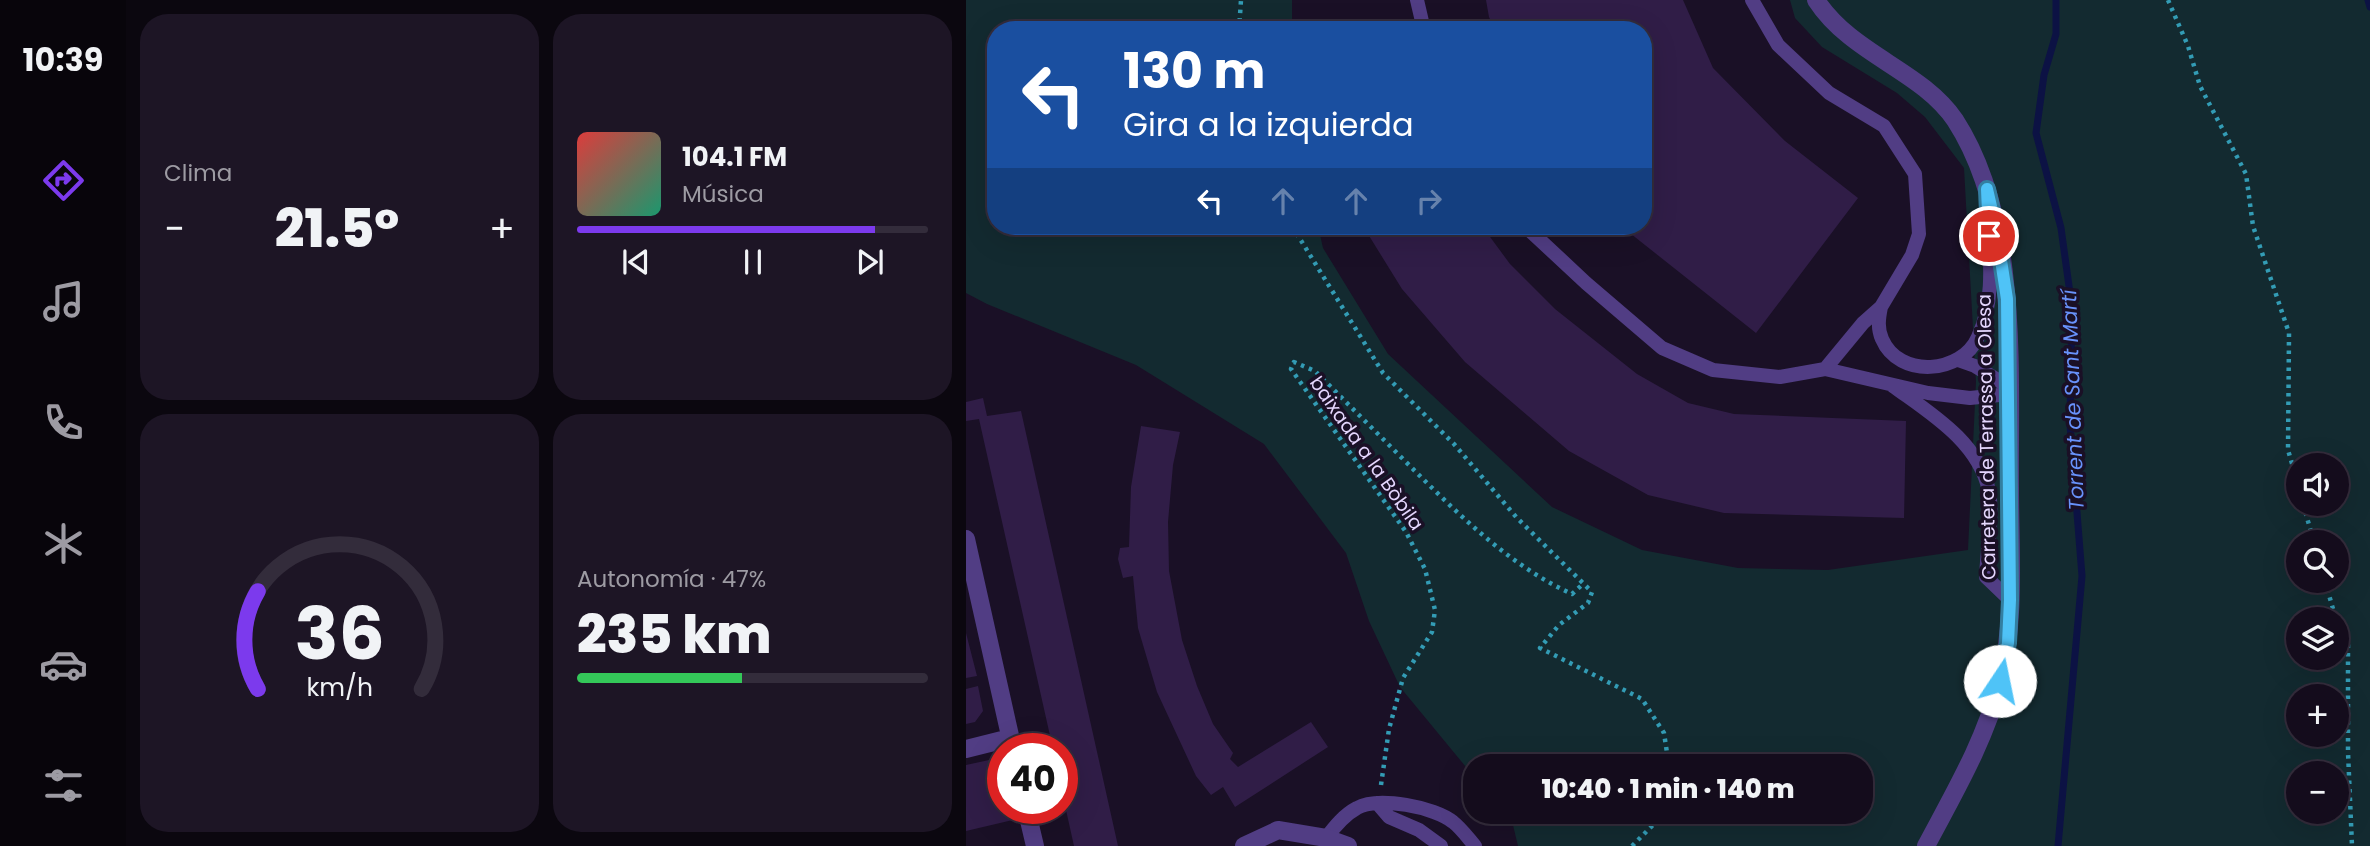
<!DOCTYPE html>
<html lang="es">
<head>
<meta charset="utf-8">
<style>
	:root { --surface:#140c1c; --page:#1d1525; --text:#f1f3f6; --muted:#9d9ba3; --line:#332c3b; --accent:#7c3aed }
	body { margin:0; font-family:Poppins,sans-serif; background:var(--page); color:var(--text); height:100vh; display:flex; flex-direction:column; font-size:26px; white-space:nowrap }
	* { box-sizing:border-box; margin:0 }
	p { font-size:23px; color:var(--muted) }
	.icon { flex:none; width:38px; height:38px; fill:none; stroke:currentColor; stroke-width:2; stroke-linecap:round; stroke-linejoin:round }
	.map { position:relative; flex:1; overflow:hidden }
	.panel { display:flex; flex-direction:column; gap:14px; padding:14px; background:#0b070f; width:840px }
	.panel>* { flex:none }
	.hud { position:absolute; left:21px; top:21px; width:665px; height:214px; border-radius:28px; box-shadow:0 7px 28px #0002,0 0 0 2px var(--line); background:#1a4fa0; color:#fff; overflow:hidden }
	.fabs { position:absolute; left:1320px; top:453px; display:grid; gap:14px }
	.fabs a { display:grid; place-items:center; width:63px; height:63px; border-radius:50%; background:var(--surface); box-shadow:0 7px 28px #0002,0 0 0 2px var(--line); font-size:35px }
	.speed { position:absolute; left:21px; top:733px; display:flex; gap:14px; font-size:35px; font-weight:700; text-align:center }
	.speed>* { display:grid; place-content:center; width:91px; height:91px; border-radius:50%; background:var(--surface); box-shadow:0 7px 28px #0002,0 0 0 2px var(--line); line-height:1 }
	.speed .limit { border:10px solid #d22; background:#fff; color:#111 }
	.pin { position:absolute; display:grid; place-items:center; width:60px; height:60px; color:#fff; margin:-30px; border:4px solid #fff; border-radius:50%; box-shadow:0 2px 7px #0007 }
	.me { position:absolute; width:77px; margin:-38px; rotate:11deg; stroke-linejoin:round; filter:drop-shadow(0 0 5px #0008) }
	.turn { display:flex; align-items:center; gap:24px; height:147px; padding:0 21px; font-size:32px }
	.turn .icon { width:91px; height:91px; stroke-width:2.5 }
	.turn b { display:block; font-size:49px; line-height:60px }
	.lanes { display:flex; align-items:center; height:66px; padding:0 21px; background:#0003; justify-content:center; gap:35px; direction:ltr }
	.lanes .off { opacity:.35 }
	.big { font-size:52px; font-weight:800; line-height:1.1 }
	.panel .tile { flex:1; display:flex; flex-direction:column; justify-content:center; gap:10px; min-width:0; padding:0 24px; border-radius:28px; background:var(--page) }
	.panel .dial { align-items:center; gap:0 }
	.dial svg { height:182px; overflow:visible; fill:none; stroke:var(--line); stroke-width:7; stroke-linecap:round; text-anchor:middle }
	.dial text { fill:var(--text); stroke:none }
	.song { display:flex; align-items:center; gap:21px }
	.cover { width:84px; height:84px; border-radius:10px; background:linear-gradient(135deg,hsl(0 70% 55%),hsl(160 70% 35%)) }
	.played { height:7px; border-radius:4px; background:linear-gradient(90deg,var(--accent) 85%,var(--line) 85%) }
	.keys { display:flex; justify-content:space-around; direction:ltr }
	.heat { display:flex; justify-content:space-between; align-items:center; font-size:38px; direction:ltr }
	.charge { height:10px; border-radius:5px; background:linear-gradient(90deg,#34c759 47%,var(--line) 0) }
	.panel .tiles { flex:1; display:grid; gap:14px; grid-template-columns:repeat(2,1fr) }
	.trip { position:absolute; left:497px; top:754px; width:410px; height:70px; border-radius:28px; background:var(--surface); box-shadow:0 7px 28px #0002,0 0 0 2px var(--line); font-weight:800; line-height:70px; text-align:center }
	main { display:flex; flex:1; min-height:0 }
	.menu { display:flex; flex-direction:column; width:126px; justify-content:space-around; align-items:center; background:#08050b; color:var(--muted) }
	.menu .icon { width:49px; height:49px }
	.menu .current { color:var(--accent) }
	.menu b { font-size:32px; color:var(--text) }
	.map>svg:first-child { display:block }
	.green { fill:#132a30; fill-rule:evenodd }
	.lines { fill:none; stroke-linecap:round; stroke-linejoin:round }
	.stream { stroke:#0c1244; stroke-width:7 }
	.building { fill:#301d47 }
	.path { stroke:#339cb5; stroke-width:4.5; stroke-dasharray:3.5 5; stroke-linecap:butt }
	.service { stroke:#513d84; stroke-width:14 }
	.minor { stroke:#513d84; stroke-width:18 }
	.tertiary { stroke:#513d84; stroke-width:18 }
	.route-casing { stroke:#337fa1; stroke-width:18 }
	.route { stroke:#4fc3f7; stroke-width:12 }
	.labels { text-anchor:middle; stroke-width:7; stroke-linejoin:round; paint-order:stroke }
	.street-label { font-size:19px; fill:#e5d7fe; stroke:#1a1026 }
	.water-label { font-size:21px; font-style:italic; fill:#6892fb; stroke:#1a1026 }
</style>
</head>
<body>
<main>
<nav class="menu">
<b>10:39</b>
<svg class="icon current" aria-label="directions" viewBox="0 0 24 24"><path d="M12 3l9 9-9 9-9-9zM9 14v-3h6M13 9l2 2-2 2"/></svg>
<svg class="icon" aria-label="music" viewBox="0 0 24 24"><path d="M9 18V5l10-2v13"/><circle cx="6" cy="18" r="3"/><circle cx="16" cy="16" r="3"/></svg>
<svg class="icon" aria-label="phone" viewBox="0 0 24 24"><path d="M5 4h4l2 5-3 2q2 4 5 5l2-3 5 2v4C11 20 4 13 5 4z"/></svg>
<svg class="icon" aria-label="climate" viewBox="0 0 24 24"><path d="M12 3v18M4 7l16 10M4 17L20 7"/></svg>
<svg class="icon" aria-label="car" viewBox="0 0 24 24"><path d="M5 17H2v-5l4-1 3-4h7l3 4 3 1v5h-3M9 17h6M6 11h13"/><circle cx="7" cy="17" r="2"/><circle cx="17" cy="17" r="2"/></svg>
<svg class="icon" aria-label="filters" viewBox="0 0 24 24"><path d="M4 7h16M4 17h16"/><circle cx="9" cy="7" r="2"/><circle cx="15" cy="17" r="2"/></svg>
</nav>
<section class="panel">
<div class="tiles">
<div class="tile"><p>Clima</p>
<div class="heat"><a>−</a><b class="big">21.5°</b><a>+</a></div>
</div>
<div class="tile">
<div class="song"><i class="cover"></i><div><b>104.1 FM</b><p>Música</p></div></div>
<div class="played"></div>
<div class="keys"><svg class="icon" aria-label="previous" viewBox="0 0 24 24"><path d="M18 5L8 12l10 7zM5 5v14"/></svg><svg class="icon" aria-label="pause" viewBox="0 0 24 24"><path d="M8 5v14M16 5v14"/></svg><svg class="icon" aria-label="next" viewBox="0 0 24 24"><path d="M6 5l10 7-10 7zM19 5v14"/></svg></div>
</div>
<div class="tile dial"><svg viewBox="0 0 100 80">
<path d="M14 69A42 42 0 1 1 86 69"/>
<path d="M14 69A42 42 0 0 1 14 26" stroke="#7c3aed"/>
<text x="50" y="56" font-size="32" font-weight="700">36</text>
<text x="50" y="72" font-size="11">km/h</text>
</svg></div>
<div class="tile"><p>Autonomía · 47%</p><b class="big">235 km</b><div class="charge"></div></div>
</div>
</section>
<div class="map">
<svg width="1404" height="846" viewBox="0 0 1404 846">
	<rect width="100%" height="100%" fill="#1a1026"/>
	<path class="green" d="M0,0h326v30h-296v196h322l5,22 65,106 164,153 90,43 96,18 90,2 140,-20 8,-168 -12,-214 -39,-51 -28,-24 -75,-46 -27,-29 -5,-18h580v846h-852l-5,-21 -10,-13h357v-46h-385v12l-75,-91 -31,-66 -23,-68 -82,-109 -128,-79 -149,-61 -21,-11zM1332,466h38v38h-38zM1332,542h38v39h-38zM1332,620h38v38h-38zM1332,696h38v39h-38zM1332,774h38v38h-38z"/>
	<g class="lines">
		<path class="stream" d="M1090,0v34l-12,41 -8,58 25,95 11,80 -2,116 12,152 -24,270
			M1402,0l2,7"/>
	</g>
	<path class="building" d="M520,0h197l30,68 72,73 73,57 -102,135 -135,-107h22v-196h-148l-6,-13z
		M397,226h119l28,38 45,45 82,65 51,29 46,11 172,7 -2,97 -180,-5 -76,-18 -79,-44 -104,-89 -63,-73z
		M17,398l4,18 34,-5 97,435h-44l-12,-54v-43h-9l-74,-330 -13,2v-19z
		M175,426l39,6 -7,33 -5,57 1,49 13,69 15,46 16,38 20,29 -3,6 8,8 73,-45 17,25 -93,60 -12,-20 -12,8 -15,-19 -39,-84 -19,-64 -5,-52 -10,2 -5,-19 2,-11 9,-1 2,-60z
		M0,633l11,43 -11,2z
		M12,686l5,25 -8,11 -9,2v-35z
		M37,757v51h12l2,11 -51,12v-66z"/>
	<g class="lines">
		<path class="path" d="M1202,0l20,46 12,40 46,88 7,52 36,107 -1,117 10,34
			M273,30l2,-30
			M326,226l91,147 71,71 63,74 75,74 -4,11 -29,22 -19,23 102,51 22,34 5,33
			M1337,504l11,38
			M1359,581l8,28 15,32v111l4,94
			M415,785l8,-56 14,-51 29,-46 3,-22 -10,-41 -19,-37 -115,-163 3,-7 21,9c32,32 63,63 95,95 48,48 100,100 162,128l12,-11
			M666,846l34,-34"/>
		<path class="service" d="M451,0l7,30
			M559,226l61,57 76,65 51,22 67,7 45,-8 38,-46 18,-16 31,-52 7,-21 -4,-60 -31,-48 -55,-33 -51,-48 -26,-45
			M915,307c-2,10 -4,21 1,32 17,40 80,35 96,-2 17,-36 12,-79 10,-118
			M992,360l17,6 34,21
			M859,369l103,24 42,5 39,-4
			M927,386c37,27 86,56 96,105 4,22 -2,62 -3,86l24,23
			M411,803l12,14 30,13 22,16
			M360,838c9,-12 18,-23 31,-30 21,-12 78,-1 96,14 8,6 15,16 22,24"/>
		<path class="minor" d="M0,539l47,210
			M0,749l44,-11
			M60,808l9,38
			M278,846l34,-16 48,8 22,8"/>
		<path class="tertiary" d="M850,0c36,55 105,70 139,120 65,100 54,252 55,367 0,64 6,133 -10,195 -15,59 -46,111 -74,164"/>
	</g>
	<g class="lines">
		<defs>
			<path id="route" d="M1023,236l-2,-47 9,39 11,71 3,301 -2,43 -8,38"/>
		</defs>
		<use href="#route" class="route-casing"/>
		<use href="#route" class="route"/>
	</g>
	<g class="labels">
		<g class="street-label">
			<text transform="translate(1020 437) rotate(-91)" y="7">Carretera de Terrassa a Olesa</text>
			<text transform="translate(401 453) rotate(55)" y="7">baixada a la Bòbila</text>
		</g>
		<g class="water-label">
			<text transform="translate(1107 400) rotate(-92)" y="7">Torrent de Sant Martí</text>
		</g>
	</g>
</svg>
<div class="fabs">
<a><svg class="icon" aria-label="sound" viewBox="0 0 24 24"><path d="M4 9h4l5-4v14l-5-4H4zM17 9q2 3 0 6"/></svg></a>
<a><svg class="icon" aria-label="search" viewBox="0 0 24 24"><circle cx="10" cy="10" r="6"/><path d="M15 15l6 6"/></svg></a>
<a><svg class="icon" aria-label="layers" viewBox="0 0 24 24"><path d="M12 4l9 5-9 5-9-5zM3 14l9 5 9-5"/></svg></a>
<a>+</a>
<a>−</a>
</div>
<div class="speed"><div class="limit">40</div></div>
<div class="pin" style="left:1023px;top:236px;background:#d93025"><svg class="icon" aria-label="arrive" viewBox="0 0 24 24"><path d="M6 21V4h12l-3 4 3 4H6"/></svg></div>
<svg class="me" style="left:1034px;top:681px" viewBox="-20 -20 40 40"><circle r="19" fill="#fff"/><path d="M0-13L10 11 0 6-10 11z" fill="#4fc3f7"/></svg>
<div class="trip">10:40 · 1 min · 140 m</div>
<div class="hud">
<div class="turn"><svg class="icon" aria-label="left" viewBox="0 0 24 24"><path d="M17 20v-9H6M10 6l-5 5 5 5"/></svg><div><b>130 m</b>Gira a la izquierda</div></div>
<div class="lanes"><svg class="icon" aria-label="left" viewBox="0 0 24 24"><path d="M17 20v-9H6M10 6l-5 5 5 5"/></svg><svg class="icon off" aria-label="ahead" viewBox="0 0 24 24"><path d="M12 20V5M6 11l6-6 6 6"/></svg><svg class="icon off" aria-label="ahead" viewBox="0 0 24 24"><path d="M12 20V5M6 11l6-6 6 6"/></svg><svg class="icon off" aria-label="right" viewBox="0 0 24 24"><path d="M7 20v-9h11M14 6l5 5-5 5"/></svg></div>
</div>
</div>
</main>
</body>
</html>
